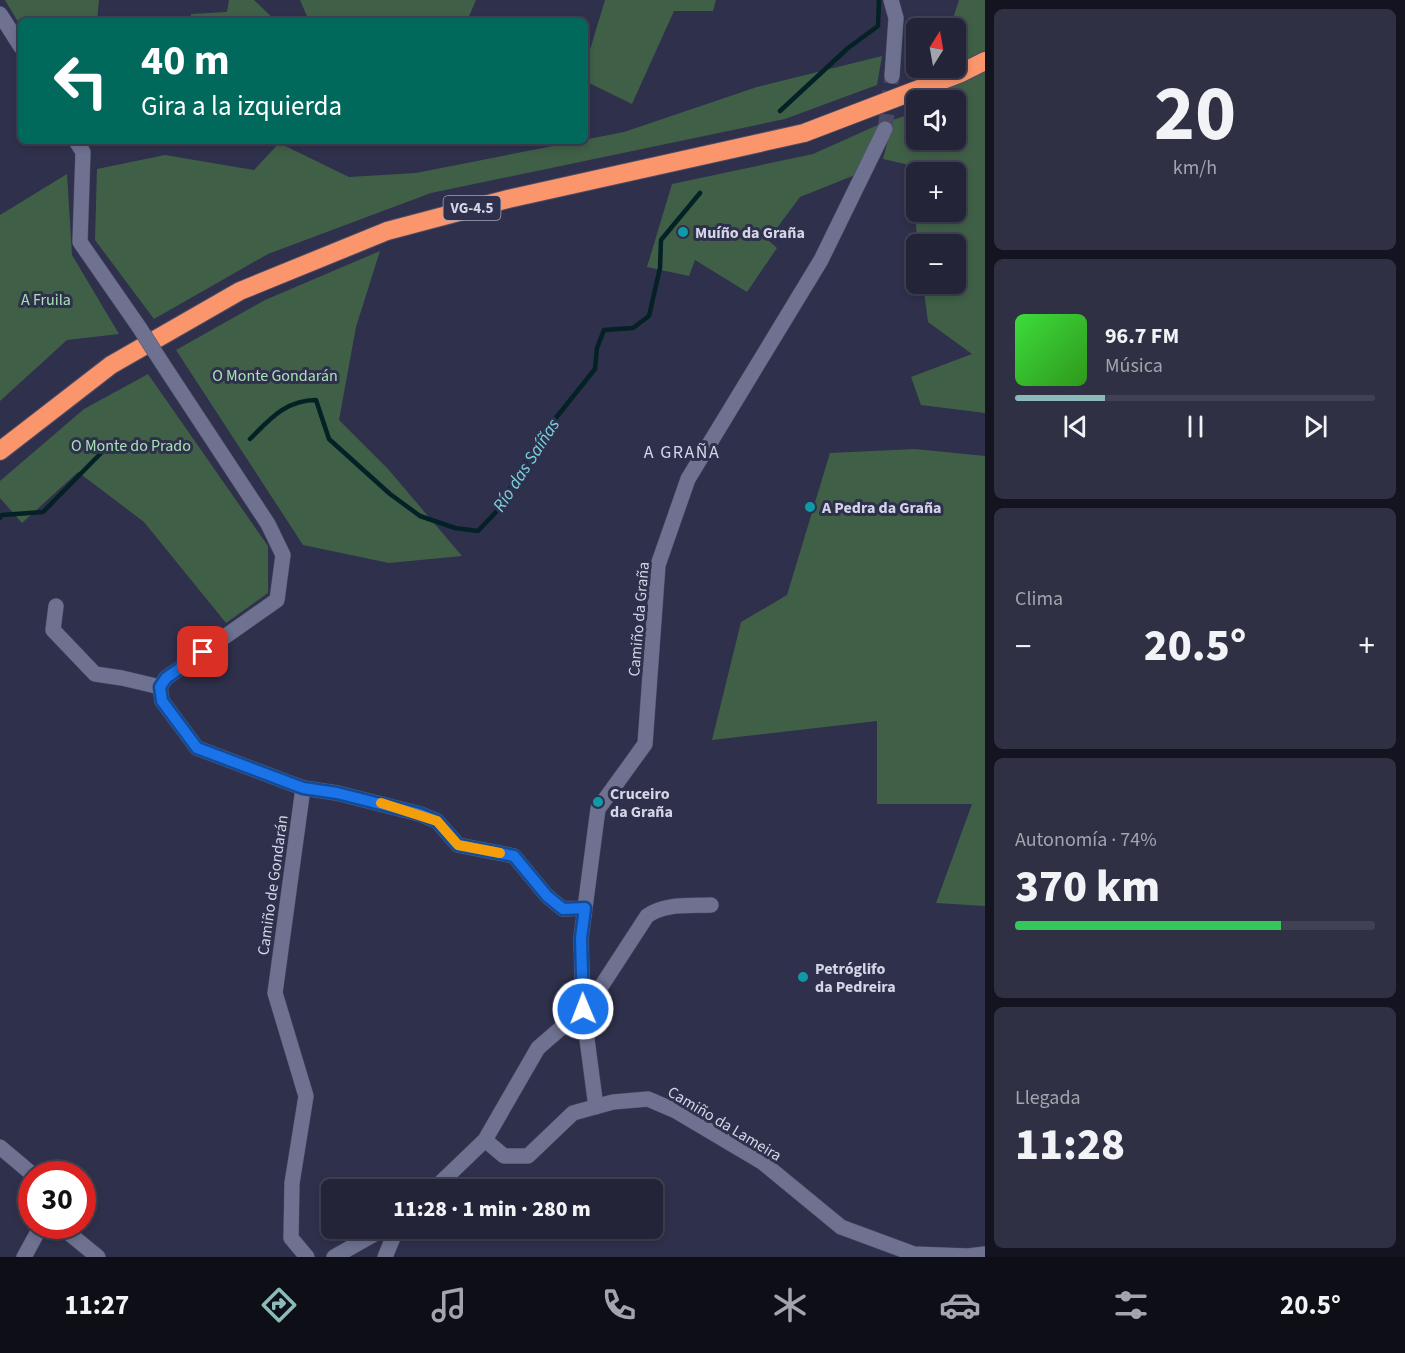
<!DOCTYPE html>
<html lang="es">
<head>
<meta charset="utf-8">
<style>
	:root { --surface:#232438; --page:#2f3043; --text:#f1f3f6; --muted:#a3a4ae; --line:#404153; --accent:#8bbbb9 }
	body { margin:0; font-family:"Source Sans 3",sans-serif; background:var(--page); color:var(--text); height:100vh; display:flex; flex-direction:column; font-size:22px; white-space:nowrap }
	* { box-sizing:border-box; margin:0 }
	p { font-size:20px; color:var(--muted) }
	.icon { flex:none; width:33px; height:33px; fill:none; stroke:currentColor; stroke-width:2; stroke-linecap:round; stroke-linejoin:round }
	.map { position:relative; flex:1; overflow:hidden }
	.drawer { display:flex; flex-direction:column; gap:9px; padding:9px; background:#13141f; width:420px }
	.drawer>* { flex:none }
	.hud { position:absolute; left:18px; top:18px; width:570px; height:126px; border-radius:9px; box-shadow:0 3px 9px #0003,0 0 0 2px var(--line); background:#00695c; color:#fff; overflow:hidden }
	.needle { width:39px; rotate:11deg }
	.buttons { position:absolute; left:906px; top:18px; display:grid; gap:12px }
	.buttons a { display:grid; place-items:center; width:60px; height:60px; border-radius:9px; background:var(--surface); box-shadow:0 3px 9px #0003,0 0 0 2px var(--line); font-size:30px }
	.speed { position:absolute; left:18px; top:1161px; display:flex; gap:12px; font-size:30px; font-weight:700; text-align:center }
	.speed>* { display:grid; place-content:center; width:78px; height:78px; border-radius:50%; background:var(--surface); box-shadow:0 3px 9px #0003,0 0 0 2px var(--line); line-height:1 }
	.speed .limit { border:9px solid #d22; background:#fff; color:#111 }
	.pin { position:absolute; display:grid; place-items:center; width:51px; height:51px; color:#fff; margin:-26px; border-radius:12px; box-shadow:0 3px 9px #0006 }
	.me { position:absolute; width:66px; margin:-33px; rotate:359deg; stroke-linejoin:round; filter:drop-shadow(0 0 4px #0008) }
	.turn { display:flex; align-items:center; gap:21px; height:126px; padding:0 24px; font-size:27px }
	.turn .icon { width:78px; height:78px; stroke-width:2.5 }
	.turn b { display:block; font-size:42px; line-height:51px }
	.big { font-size:45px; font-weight:800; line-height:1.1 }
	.drawer .tile { flex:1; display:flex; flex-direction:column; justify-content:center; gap:9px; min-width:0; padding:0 21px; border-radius:9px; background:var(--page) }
	.drawer .dial { align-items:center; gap:0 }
	.dial b { font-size:78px; line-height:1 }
	.song { display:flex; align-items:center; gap:18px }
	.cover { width:72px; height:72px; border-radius:9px; background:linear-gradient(135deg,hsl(120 70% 55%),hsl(110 70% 35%)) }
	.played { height:6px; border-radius:3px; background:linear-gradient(90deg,var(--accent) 25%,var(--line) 25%) }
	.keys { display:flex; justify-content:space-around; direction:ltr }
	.heat { display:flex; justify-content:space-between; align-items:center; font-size:33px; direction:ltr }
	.charge { height:9px; border-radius:4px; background:linear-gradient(90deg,#34c759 74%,var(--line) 0) }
	.trip { position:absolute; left:321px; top:1179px; width:342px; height:60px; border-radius:9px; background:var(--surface); box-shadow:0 3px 9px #0003,0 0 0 2px var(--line); font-weight:800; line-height:60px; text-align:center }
	.menu { display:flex; height:96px; justify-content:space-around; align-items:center; background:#0e0e16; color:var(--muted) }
	.menu .icon { width:42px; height:42px }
	.menu .active { color:var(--accent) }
	.menu b { font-size:27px; color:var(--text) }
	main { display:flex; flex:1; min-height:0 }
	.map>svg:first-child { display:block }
	.green { fill:#405f47; fill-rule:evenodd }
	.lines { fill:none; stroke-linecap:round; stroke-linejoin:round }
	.stream { stroke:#042125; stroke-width:4.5 }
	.minor-tunnel { stroke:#484963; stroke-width:15; stroke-dasharray:15 8; stroke-linecap:butt }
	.minor-casing { stroke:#4c4c64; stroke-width:16 }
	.highway-casing { stroke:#4c4c64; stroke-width:20 }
	.minor { stroke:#6f7191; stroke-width:15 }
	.highway { stroke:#fa956c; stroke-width:18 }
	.minor-bridge-casing { stroke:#4c4c64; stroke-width:16; stroke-linecap:butt }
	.minor-bridge { stroke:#6f7191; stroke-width:15 }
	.route-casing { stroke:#114b97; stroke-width:15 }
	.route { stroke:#1a73e8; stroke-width:10 }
	.slow { stroke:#f59e0b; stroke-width:10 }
	.culture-dot { fill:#0f9aa8; stroke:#2f304b; stroke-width:2 }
	.labels { text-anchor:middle; stroke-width:6; stroke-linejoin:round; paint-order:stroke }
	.shield { fill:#2f304b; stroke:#a2a4b9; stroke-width:1.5 }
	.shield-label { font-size:15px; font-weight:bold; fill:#d4d6e8 }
	.poi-label { font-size:16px; font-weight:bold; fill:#d4d6e8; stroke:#2f304b; text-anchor:start }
	.park-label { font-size:16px; fill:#a7e2b4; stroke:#2f304b }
	.street-label { font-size:16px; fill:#d4d6e8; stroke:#2f304b }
	.neighbourhood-label { font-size:18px; letter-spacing:1.5px; fill:#d4d6e8; stroke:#2f304b }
	.water-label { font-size:18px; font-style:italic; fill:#7bd3e0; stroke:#2f304b }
</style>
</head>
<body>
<main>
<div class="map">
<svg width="985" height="1257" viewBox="0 0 985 1257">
	<rect width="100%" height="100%" fill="#2f304b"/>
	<path class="green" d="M5,0h94l-2,21h-76v6z
		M229,0h25l22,21h-85v-7l36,-2z
		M300,0h176l-9,21h-158z
		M605,0h111l-3,11h-39l-42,93 -47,-23v-15z
		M959,0h26v413l-64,-8 -10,-28 61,-23 -44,-32 -5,-38h33v-40h-38l-9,-79 -26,-6 10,-39 23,-8v28h40v-40h-28l10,-32h18v-40h-6zM916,172h40v40h-40z
		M882,56l-5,29 -92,34 -354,74 -163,61 -114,65 -59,-79 2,-71 68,-14 89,15 25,-27 70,34 67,-4 208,-41 133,-45z
		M880,124l-25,51 -55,22 -32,43 9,8 -30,44 -52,-32 -6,16 -42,-9 25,-83 141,-30z
		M67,174l5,81 47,79 -52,6 -67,61v-186z
		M380,251l-24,76 -17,93 49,49 74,87 -73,7 -86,-18 -127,-195 89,-50z
		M148,374l120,172v47l-42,30 -82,-101 -66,-50 -56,51 -22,-25v-17l84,-72z
		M915,449l70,7v450l-49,-3 36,-99h-95v-83l-165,19 29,-118 46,-27 43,-142z"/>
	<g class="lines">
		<path class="stream" d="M780,111l68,-63 30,-22 1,-26
			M250,439c20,-20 36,-39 66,-39l13,39 61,55 30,22 35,12 23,3 18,-19 43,-73 56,-70 2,-21 7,-18 29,-2 16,-12 11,-48 1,-28 39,-47
			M0,518l2,-3 41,-3 63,-64 32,-5 26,4"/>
		<path class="minor-tunnel" d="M885,129l7,-53"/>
		<defs>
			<path id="minor" d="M891,0l5,18 -4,58
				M0,14l21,33
				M76,141l7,11 -3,90 59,85
				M162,363l106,161 15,31 -6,45 -111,78 -6,9 2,14 35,47 106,40 -28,205 31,103 -14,87 -1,55 16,19
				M56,606l-3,24 42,44 27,4 38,9
				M303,788l34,5 83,21 17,7 21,24 56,11 33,40 16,13 22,-1
				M583,1009l-2,-71 17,-129 47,-65 13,-179 30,-86 133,-219 64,-131
				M583,1009l10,-10 54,-83c17,-13 43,-10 64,-11
				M485,1140l19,16h24l45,-43 40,-11 35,-3 28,12 86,51 79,65 73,27 54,2 17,-2
				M0,1147l32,27
				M433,1190l52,-50 53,-92 45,-39 13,98
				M60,1226l38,31
				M24,1257l17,-31
				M334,1257l51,-29
				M385,1257l12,-29"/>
			<path id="highway" d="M0,451l111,-86 129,-74 147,-60 121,-32 296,-66 157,-60 24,-12"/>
		</defs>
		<use href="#minor" class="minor-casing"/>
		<use href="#highway" class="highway-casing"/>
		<use href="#minor" class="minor"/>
		<use href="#highway" class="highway"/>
		<defs>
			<path id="minor-bridge" d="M139,327l23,36"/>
		</defs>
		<use href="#minor-bridge" class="minor-bridge-casing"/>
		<use href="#minor-bridge" class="minor-bridge"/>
	</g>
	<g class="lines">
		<defs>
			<path id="route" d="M203,652l-37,26 -6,9 2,14 35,47 106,40 34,5 83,21 17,7 21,24 56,11 33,40 16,13 22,-1 -4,30 2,71"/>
		</defs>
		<use href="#route" class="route-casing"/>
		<use href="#route" class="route"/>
		<path class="slow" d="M381,803l56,18 21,24 42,8"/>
	</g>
	<g class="culture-dot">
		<circle cx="683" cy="232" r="6"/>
		<circle cx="810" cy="507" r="6"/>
		<circle cx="598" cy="802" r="6"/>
		<circle cx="803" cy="977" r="6"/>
	</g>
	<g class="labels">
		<rect class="shield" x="443.5" y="196" width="57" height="24" rx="4.5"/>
		<g class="shield-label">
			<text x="472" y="213">VG-4.5</text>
		</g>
		<g class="poi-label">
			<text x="695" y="238">Muíño da Graña</text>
			<text x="822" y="513">A Pedra da Graña</text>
			<text x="610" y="799">Cruceiro<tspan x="610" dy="18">da Graña</tspan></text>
			<text x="815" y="974">Petróglifo<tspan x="815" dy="18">da Pedreira</tspan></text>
		</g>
		<g class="park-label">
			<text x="46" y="305">A Fruila</text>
			<text x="275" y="381">O Monte Gondarán</text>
			<text x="131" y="451">O Monte do Prado</text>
		</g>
		<g class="street-label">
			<text transform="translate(638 619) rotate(-85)" y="6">Camiño da Graña</text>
			<text transform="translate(272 885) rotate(-82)" y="6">Camiño de Gondarán</text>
			<text transform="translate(725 1123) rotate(31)" y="6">Camiño da Lameira</text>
		</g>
		<g class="neighbourhood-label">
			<text x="682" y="458">A GRAÑA</text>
		</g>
		<g class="water-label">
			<text transform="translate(526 465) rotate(-57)" y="6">Río das Saíñas</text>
		</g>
	</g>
</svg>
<div class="buttons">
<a><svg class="needle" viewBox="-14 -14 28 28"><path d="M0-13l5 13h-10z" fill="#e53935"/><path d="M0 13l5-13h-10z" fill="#a3a4ae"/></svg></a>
<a><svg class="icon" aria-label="sound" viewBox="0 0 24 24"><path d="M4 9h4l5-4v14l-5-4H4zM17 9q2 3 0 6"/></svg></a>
<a>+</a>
<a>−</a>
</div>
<div class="speed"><div class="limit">30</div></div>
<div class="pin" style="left:203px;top:652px;background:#d93025"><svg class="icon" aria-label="arrive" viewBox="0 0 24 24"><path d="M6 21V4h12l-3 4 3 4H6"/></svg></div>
<svg class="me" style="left:583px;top:1009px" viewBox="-20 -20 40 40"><circle r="17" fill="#1a73e8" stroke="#fff" stroke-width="3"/><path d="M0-11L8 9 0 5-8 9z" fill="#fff"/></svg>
<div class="trip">11:28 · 1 min · 280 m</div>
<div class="hud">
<div class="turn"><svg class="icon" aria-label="left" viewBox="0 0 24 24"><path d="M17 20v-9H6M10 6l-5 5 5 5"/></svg><div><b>40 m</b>Gira a la izquierda</div></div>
</div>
</div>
<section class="drawer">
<div class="tile dial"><b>20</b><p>km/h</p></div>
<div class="tile">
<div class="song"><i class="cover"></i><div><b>96.7 FM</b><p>Música</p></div></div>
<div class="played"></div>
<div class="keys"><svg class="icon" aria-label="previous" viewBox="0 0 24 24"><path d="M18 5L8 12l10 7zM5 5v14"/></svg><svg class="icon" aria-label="pause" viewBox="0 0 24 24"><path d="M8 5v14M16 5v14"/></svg><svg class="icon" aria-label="next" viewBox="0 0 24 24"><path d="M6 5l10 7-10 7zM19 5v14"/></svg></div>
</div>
<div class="tile"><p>Clima</p>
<div class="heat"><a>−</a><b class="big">20.5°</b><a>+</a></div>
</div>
<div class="tile"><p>Autonomía · 74%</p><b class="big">370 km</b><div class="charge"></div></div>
<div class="tile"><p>Llegada</p><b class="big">11:28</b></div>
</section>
</main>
<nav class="menu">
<b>11:27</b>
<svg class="icon active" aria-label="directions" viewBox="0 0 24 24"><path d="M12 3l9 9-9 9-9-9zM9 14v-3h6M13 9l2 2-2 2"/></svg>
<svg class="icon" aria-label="music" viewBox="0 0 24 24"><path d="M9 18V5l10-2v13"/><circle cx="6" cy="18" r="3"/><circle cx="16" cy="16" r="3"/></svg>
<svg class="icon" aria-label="phone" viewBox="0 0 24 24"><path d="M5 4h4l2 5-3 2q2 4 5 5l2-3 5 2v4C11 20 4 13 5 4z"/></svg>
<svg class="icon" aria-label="climate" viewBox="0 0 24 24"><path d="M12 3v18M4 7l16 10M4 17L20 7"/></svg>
<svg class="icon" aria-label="car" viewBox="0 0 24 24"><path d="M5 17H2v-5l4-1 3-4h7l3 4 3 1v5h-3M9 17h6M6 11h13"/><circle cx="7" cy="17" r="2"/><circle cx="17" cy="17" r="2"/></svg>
<svg class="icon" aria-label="filters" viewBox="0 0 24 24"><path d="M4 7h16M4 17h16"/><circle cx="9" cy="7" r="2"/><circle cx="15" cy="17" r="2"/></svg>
<b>20.5°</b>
</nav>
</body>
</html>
